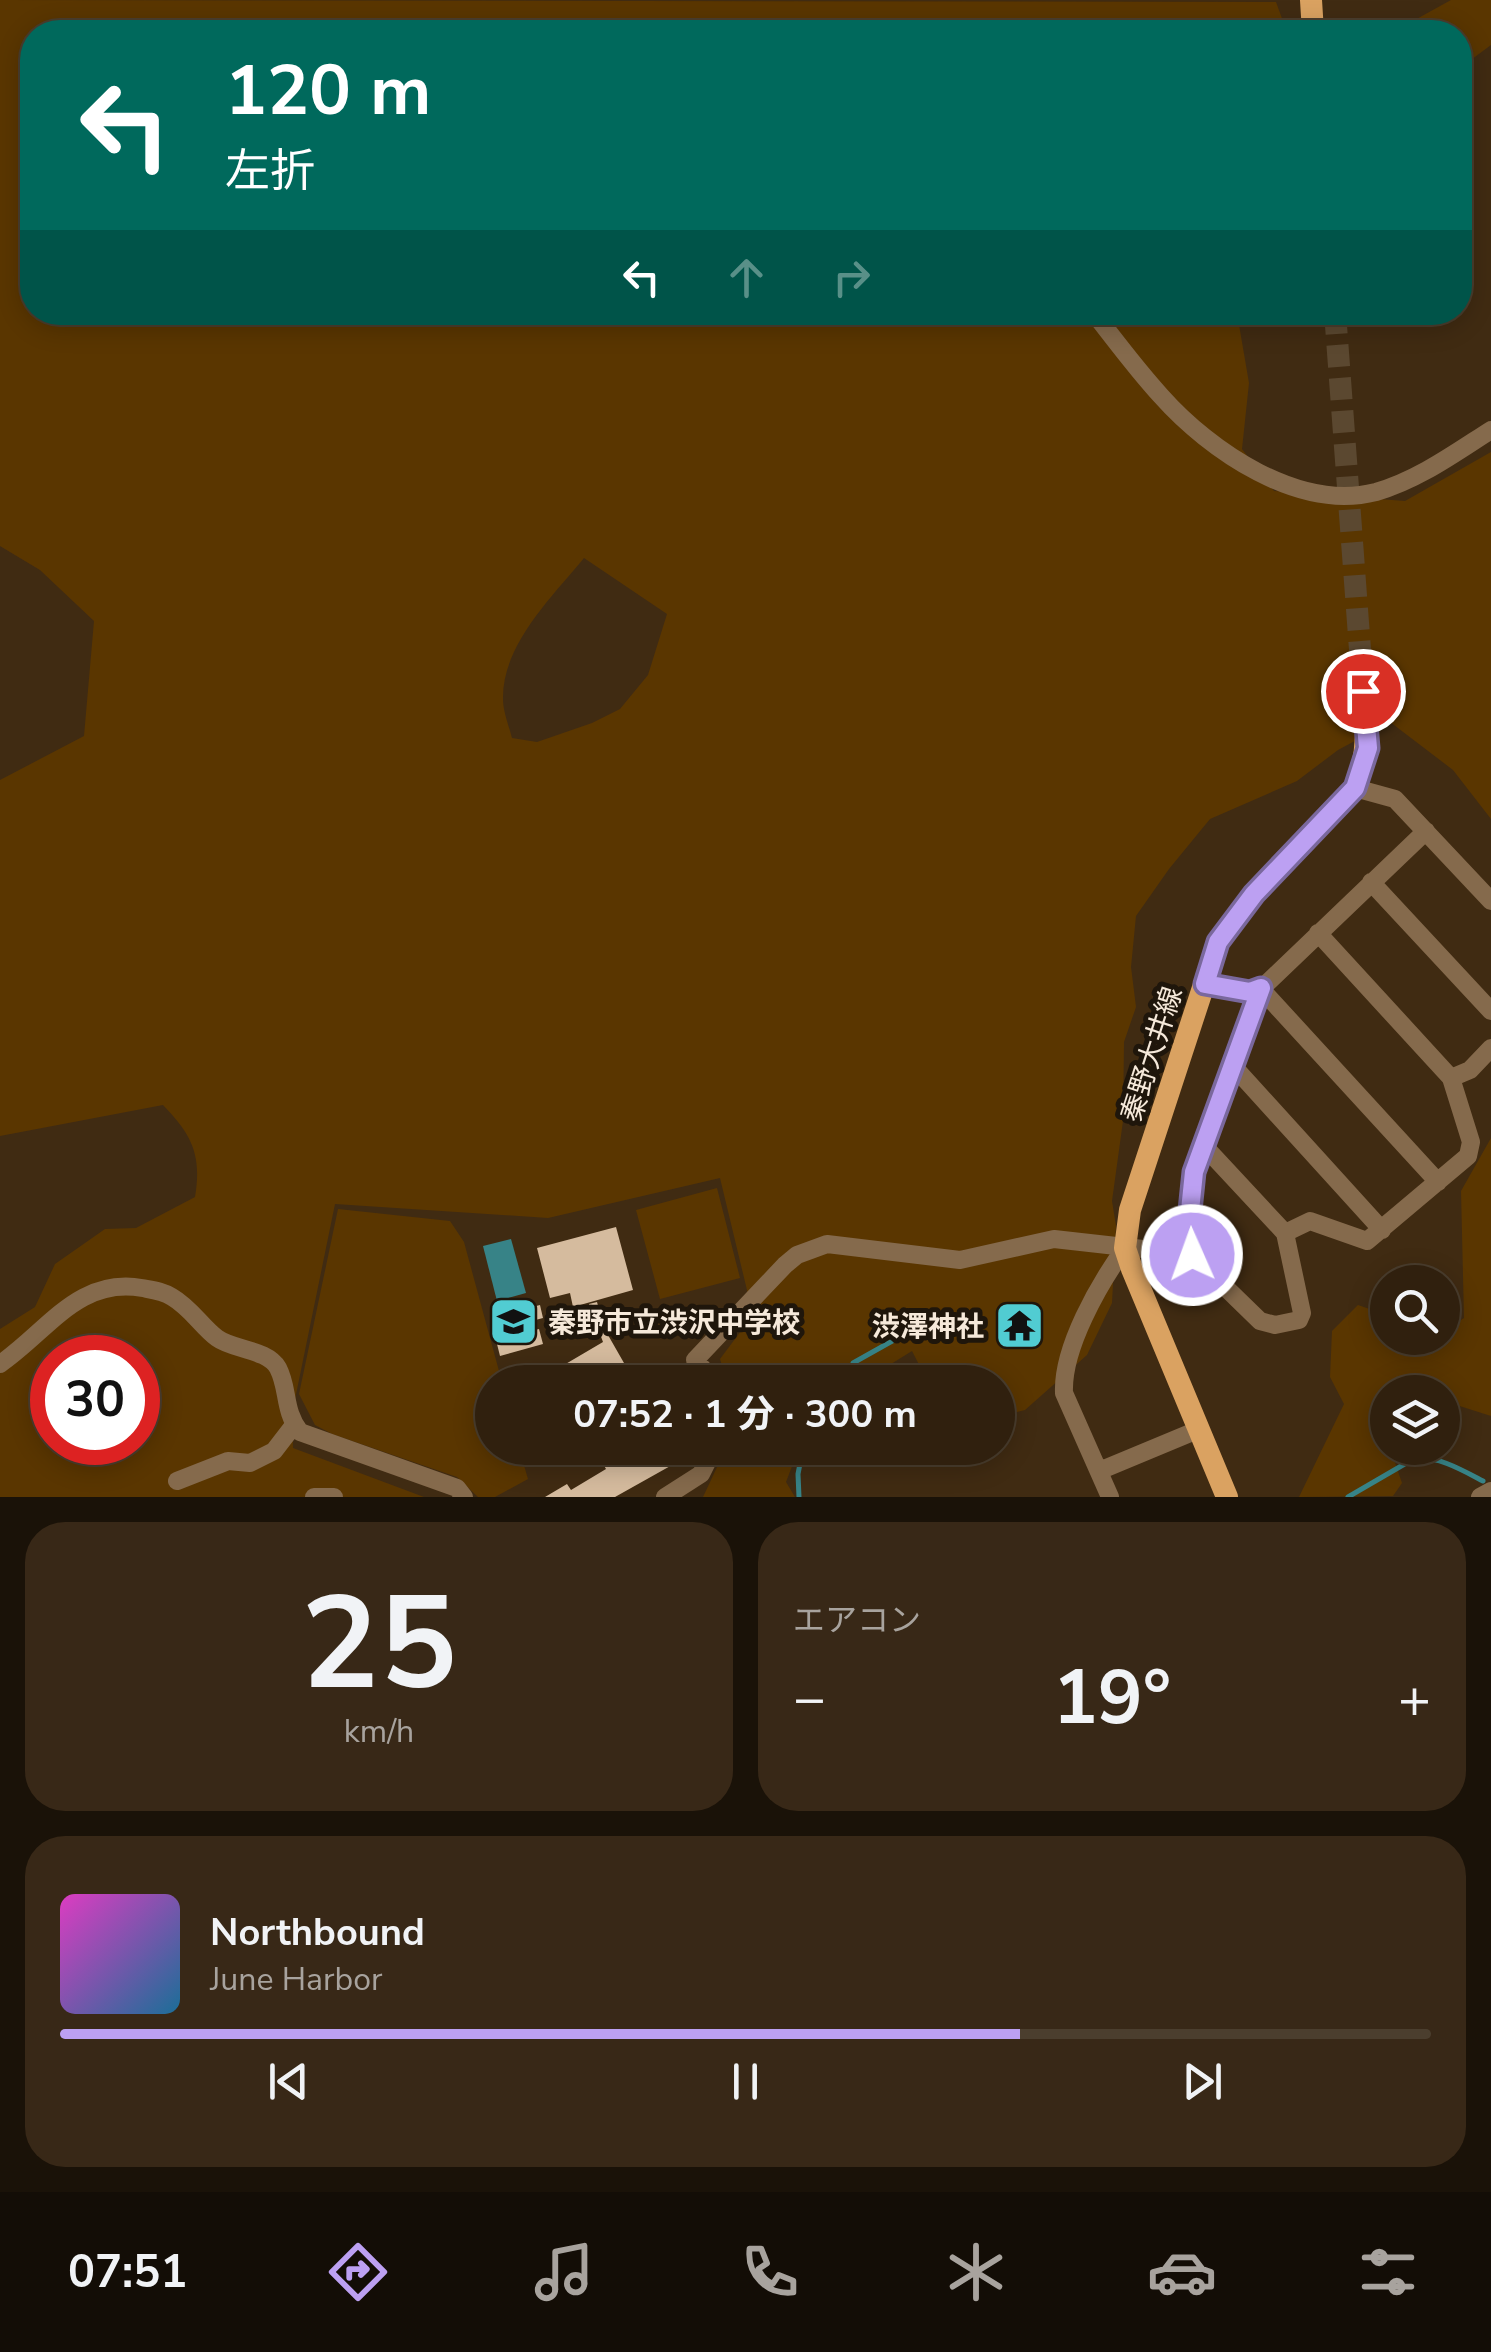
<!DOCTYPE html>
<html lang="ja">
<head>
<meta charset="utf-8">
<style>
	:root { --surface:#30200e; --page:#382817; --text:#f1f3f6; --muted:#a8a39e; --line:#4b3e2e; --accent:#bca0f2 }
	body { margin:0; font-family:"Nunito Sans","Noto Sans JP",sans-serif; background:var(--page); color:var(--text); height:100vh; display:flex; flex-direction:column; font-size:38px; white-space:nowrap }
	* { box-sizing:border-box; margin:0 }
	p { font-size:32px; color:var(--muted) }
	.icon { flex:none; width:55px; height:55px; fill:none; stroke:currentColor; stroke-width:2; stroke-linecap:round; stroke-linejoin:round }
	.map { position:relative; height:1497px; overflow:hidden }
	.sheet { display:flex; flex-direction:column; gap:25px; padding:25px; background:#1a1208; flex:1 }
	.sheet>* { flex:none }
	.hud { position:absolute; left:20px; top:20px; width:1452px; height:305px; border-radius:40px; box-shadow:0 5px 25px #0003,0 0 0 2px var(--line); background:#00695c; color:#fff; overflow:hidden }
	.fabs { position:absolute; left:1370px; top:1265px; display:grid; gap:20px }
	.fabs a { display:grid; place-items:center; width:90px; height:90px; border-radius:50%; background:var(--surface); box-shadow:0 5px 25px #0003,0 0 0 2px var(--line); font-size:50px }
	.speed { position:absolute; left:30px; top:1335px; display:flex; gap:20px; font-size:50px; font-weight:700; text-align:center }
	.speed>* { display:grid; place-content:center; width:130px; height:130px; border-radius:50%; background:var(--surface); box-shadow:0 5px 25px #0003,0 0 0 2px var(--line); line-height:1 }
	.speed .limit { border:15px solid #d22; background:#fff; color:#111 }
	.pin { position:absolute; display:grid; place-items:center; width:85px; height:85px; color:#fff; margin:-42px; border:5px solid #fff; border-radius:50%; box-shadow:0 2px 10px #0007 }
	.me { position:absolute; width:110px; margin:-55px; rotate:358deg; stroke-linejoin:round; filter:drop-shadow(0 0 8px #0008) }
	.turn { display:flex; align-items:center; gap:35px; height:210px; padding:0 40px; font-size:45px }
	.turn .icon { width:130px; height:130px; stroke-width:2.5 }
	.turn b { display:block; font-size:70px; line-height:85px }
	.lanes { display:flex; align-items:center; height:95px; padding:0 40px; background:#0003; justify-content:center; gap:50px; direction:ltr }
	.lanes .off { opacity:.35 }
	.big { font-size:75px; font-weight:700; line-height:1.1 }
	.sheet .card { flex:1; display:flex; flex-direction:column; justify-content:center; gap:15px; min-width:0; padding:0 35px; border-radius:40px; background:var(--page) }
	.sheet .dial { align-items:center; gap:0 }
	.dial b { font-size:130px; line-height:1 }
	.song { display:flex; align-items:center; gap:30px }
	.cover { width:120px; height:120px; border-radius:15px; background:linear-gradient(135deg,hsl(310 70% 55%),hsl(200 70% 35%)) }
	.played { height:10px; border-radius:5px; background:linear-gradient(90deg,var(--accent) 70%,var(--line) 70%) }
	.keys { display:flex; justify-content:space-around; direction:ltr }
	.heat { display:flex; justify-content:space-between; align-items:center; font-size:55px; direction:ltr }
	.sheet .tiles { flex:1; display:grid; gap:25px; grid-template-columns:1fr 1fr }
	.card:last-child { grid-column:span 2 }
	.trip { position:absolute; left:475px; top:1365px; width:540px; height:100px; border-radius:50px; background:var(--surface); box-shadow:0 5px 25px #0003,0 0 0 2px var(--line); font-weight:700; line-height:100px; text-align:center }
	.tabs { display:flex; height:160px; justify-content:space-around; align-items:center; background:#130d06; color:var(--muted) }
	.tabs .icon { width:70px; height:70px }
	.tabs .current { color:var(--accent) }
	.tabs b { font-size:45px; color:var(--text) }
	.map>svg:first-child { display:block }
	.green { fill:#5a3600; fill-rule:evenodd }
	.water { fill:#378387 }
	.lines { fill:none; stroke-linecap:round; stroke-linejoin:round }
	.stream { stroke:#378387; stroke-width:5 }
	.building { fill:#d5bb9e }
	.major-tunnel { stroke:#5b4830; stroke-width:22; stroke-dasharray:22 11; stroke-linecap:butt }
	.minor { stroke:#856a4c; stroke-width:18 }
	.major { stroke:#daa261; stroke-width:22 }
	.route-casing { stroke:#7a689d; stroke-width:25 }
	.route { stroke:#bca0f2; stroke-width:18 }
	.labels { text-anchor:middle; stroke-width:10; stroke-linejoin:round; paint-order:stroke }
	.street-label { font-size:28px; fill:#f6e9da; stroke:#1f160b }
	.poi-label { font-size:28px; font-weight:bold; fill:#f6e9da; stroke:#1f160b; text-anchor:start }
</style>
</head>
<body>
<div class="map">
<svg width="1491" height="1497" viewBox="0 0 1491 1497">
	<rect width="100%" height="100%" fill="#402b12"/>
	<path class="green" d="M0,0l1276,2 11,30h-1255v280l1205,1 12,70 -7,66 32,42 131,10 86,-49v367l-38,-49 -63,-48 -52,28 -41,31 -87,38 -41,50 -33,47 -5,51 5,40 -12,35 -1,79 -11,80 4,25 -4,77 -25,52 -62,55 -27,7v-35h-70l-16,-31 -50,31h-135l-7,-23 33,-44 -33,-137 -172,40 -213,-14 -43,210 1,34 131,49h-424v-168l35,-22 20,-43 50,-35 31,-1 59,-31c7,-42 -3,-62 -32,-92l-163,31v-356l84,-44 10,-115 -54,-51 -40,-24zM584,558l83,56 -19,61 -28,34 -28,14 -55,19 -25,-4c-3,-12 -9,-26 -9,-39 -1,-54 49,-102 81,-141zM52,1358h86v84h-86z
		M1451,0h40v45l-31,23v-36h-67z
		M1491,1138v278l-44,-14 -4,-2 -1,-8 -20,-2 -34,2 -1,20 -11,20 14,16 12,35 -9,13 -94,1 45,-93 -14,-27 2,-46 26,-26 29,10 1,23h54l1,-7 21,-13 -3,-127z
		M717,1188l23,90 -80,21 -24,-89z
		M338,1209l112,12 14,21 38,140h-10v66h27l9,31 -33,18h-17l-21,-20 -125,-43 -17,-9 -16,-31z
		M726,1448h73l-13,34 9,15h-92z"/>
	<path class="water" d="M511,1239l15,54 -29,8 -14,-55z"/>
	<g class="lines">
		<path class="stream" d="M849,1382l4,-19 41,-23
			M799,1497l-1,-23 5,-26
			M1348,1497l67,-39c23,-2 47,12 68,23"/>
	</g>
	<path class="building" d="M616,1227l17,63 -60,17 -3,-14 -20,5 -13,-50z
		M597,1302l7,26 24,42 -13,10 1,2h-81l68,-40 -14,-38z
		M540,1305l3,13 -38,10 -4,-13z
		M1028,1311l8,17 -10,5 2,5 -15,7 -2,-3 -4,2 -6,-12 4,-1 -3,-7z
		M530,1328v3l9,-2 4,15 -43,12 -5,-20z
		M594,1448h9l10,17 9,-6 -4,-7 7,-4h49l7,12 -66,37h-70l22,-13 4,6 35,-21z"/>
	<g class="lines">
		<path class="major-tunnel" d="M1335,312l26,351"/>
		<path class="minor" d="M1093,312c22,28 44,58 68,84 49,55 138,116 215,96 42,-12 79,-39 115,-62
			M1355,788l40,11 96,102
			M1371,882l120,129
			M1205,984l44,8 12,-3 165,-158
			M1234,1067l148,163
			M1451,1078l19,-8 21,-22
			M1204,1146l81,87 17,80 -3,7 -24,5 -15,-4 -74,-72 8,-77 67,-183 177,193
			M1285,1233l25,-12 57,20 101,-85 3,-14 -20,-64 -133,-145
			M0,1364c48,-33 78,-87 142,-76 11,2 21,3 30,9 19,11 30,30 45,41 16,12 50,11 61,30 11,21 5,42 22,64l157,56 7,9
			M715,1382l-20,-22 90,-95 12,-10 30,-11 133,16 94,-21 89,10 31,12 18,-6
			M1099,1471l101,-42
			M177,1481l51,-20 22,2 24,-12 20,-26
			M314,1497h20
			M665,1497l36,-23 13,-26
			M1110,1497l-46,-104c-2,-45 35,-109 61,-145
			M1480,1497l11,-6"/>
		<path class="major" d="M1311,0l2,32
			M1227,1497l-95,-228 -7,-21 5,-38 88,-268 36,-49 101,-105c18,-41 9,-82 6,-125"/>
	</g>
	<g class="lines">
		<defs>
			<path id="route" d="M1192,1255l-6,-6 8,-77 67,-184 -11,4 -45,-8 13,-42 36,-48 101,-106 13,-40 -5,-57"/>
		</defs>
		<use href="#route" class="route-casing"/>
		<use href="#route" class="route"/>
	</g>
	<defs>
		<symbol id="school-square" viewBox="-11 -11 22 22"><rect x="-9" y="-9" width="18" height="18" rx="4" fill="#51ccd2" stroke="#1f160b"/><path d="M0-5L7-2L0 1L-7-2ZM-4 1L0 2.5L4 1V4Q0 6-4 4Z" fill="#111"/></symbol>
		<symbol id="temple-square" viewBox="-11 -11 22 22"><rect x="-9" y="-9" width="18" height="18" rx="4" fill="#51ccd2" stroke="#1f160b"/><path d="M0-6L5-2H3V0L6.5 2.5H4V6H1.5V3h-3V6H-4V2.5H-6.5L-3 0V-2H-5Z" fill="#111"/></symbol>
	</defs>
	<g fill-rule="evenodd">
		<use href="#school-square" x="486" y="1294" width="55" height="55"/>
		<use href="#temple-square" x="992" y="1298" width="55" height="55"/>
	</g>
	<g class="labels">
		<g class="street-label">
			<text transform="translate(1151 1054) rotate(-72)" y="10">秦野大井線</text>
		</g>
		<g class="poi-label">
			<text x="548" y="1332">秦野市立渋沢中学校</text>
			<text x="984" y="1336" text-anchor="end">渋澤神社</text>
		</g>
	</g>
</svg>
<div class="fabs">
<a><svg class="icon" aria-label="search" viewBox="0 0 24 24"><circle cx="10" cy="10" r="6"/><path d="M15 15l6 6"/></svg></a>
<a><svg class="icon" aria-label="layers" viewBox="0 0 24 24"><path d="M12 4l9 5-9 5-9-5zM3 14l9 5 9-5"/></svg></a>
</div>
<div class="speed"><div class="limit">30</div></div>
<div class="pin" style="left:1363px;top:691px;background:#d93025"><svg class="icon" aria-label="arrive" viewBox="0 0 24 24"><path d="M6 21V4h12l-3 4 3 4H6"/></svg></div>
<svg class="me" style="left:1192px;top:1255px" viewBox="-20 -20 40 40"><circle r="17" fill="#bca0f2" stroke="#fff" stroke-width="3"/><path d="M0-11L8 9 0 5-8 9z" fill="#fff"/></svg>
<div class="trip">07:52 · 1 分 · 300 m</div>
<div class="hud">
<div class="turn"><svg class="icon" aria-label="left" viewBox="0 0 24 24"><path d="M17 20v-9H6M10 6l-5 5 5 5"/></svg><div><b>120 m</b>左折</div></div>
<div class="lanes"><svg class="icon" aria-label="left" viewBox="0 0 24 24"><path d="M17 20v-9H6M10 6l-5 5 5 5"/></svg><svg class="icon off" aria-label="ahead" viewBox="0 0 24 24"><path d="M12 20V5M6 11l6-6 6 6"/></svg><svg class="icon off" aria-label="right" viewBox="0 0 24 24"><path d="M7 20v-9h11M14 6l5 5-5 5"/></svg></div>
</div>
</div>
<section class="sheet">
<div class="tiles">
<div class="card dial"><b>25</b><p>km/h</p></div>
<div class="card"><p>エアコン</p>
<div class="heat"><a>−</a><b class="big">19°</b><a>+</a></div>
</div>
<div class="card">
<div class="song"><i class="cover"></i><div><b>Northbound</b><p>June Harbor</p></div></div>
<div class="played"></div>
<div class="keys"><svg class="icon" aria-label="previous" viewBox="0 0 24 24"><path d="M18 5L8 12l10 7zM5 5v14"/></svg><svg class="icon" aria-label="pause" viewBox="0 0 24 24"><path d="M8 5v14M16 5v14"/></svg><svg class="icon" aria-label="next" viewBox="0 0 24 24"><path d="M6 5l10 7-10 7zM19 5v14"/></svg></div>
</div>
</div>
</section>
<nav class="tabs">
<b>07:51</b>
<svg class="icon current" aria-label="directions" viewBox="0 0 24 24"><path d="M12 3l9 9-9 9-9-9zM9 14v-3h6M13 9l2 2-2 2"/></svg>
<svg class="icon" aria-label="music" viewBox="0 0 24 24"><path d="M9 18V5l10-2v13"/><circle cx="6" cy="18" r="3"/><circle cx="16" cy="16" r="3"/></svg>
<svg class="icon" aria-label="phone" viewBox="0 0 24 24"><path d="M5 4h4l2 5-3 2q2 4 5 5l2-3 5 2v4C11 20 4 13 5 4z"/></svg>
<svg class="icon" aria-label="climate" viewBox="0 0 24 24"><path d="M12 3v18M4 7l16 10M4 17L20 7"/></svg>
<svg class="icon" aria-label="car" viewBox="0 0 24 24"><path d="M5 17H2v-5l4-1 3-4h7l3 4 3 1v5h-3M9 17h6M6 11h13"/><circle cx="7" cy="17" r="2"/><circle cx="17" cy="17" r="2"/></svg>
<svg class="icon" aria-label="filters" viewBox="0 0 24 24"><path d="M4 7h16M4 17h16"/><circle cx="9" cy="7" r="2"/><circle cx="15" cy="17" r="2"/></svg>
</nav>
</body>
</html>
